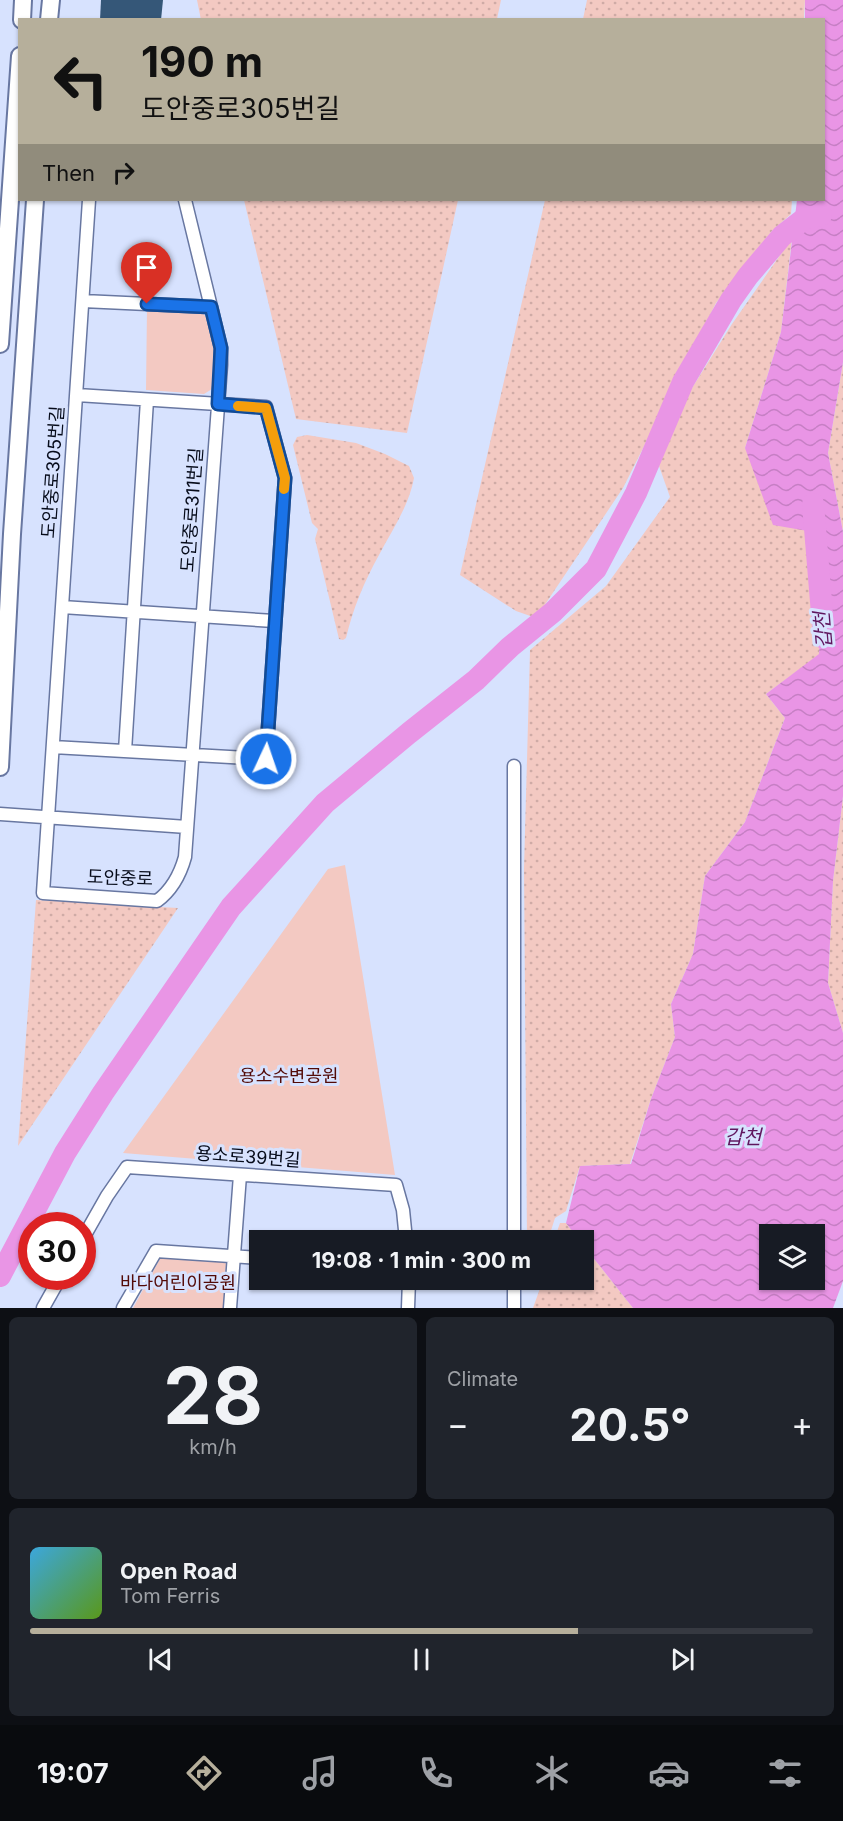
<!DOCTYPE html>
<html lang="en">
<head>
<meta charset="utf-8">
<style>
	:root { --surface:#171b24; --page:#20242c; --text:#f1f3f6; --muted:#9ea1a6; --line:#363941; --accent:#b6af9b }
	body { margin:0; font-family:Inter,"Noto Sans KR",sans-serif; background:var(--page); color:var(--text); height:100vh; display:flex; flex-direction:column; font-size:22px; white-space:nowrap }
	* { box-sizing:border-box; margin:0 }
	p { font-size:20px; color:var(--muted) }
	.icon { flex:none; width:33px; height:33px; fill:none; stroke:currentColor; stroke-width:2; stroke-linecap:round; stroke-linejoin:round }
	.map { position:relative; height:1308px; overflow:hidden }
	.panel { display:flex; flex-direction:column; gap:9px; padding:9px; background:#0d0f14; flex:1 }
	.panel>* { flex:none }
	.top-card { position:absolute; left:18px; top:18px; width:807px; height:183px; border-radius:0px; box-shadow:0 2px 4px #0004; background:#b6af9b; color:#111; overflow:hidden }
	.fabs { position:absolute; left:759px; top:1224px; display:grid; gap:12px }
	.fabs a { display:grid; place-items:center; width:66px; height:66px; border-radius:0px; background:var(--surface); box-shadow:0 2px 4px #0004; font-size:30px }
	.speed { position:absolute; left:18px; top:1212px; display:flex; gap:12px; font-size:30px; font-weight:700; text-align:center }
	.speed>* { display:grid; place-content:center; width:78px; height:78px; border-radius:50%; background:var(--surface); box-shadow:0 2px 4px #0004; line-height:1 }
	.speed .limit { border:9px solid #d22; background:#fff; color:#111 }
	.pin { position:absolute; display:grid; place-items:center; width:51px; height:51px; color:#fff; margin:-62px -26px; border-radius:50% 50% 50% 0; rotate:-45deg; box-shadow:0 0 6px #0007 }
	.pin .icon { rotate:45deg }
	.me { position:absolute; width:66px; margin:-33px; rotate:3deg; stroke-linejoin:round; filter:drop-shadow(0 0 4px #0008) }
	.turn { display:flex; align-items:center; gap:21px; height:126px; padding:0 24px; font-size:27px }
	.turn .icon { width:78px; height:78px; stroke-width:2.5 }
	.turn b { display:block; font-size:42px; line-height:51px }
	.then { display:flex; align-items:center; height:57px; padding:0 24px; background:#0003; gap:12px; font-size:22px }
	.big { font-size:45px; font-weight:700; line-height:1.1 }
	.panel .widget { flex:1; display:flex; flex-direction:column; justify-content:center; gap:9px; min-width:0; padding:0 21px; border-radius:9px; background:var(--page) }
	.panel .dial { align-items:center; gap:0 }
	.dial b { font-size:78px; line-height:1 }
	.song { display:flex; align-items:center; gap:18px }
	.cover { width:72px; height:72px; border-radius:9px; background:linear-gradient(135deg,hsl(200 70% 55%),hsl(90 70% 35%)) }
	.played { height:6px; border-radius:3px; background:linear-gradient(90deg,var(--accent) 70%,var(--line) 70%) }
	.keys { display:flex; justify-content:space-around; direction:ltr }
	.heat { display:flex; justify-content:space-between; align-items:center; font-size:33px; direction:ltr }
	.panel .tiles { flex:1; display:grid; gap:9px; grid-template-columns:1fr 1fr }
	.widget:last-child { grid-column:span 2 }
	.trip { position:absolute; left:249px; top:1230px; width:345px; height:60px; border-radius:0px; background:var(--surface); box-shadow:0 2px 4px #0004; font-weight:700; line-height:60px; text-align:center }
	.menu { display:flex; height:96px; justify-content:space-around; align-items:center; background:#090b0e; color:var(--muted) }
	.menu .icon { width:42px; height:42px }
	.menu .active { color:var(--accent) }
	.menu b { font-size:27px; color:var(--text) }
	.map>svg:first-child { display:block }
	.grass { fill:url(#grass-dots) }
	.park { fill:#f3c9c2 }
	.water { fill:url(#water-waves); fill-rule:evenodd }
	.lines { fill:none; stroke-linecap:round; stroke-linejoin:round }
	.river { stroke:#e995e5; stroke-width:22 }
	.building { fill:#355778 }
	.street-casing { stroke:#6877a1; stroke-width:15 }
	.secondary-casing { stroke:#6877a1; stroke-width:20 }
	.street { stroke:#fff; stroke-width:12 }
	.secondary { stroke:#fff; stroke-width:16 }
	.route-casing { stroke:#114b97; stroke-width:15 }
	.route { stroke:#1a73e8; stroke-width:10 }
	.slow { stroke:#f59e0b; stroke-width:10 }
	.labels { text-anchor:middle; stroke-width:6; stroke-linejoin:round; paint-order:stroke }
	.street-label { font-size:18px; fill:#060b1a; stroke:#d7e2fe }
	.park-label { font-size:18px; fill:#520a07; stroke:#d7e2fe }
	.water-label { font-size:20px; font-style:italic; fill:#60165f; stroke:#d7e2fe }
</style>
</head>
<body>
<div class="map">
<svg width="843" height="1308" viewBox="0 0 843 1308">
	<defs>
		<pattern id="grass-dots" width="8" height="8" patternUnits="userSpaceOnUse" patternTransform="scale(1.5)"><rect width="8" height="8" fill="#f3c9c2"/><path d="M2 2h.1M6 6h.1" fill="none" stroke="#cfaba6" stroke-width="1.8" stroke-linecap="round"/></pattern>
		<pattern id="water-waves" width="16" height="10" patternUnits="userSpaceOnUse" patternTransform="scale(1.5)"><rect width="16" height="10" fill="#e995e5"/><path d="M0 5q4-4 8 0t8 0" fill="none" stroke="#c67fc4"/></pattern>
	</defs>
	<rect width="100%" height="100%" fill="#d7e2fe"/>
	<path class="grass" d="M197,0h304l-4,19 -296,1z
		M587,0h218l-1,19h-221z
		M244,200h214l-51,233 -111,-14z
		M545,200h247l-1,14 -19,17 -56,72 -93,185 -87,130 -20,-7 -56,-36z
		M792,238l-11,94 -36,116 80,86 -6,121 -53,39 19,24 -40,104 -40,54 -12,78 -22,50 4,33 -24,62 -21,65 -50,2 -14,45 -11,7 -7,22h-21l-3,-371 6,-219 76,-64 64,-89 -11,-31 18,-54 55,-88z
		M843,362v170l-15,-79z
		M307,435l49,8 29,11 24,12 5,12c-5,28 -22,52 -35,77 -15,27 -26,53 -33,83l-3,2 -4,-1 -24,-100 3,-10 -6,-6 -19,-78 4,-8z
		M843,796v237l-15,-50 5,-102z
		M36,900l142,8 -160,238z
		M560,1223h6l13,17h-25z
		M584,1246l49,62h-100l10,-28h41z"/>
	<path class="park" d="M147,308l54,4c20,15 13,55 11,77l-8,5 -58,-4z
		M345,865l50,310 -272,-22 205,-284z
		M161,1257l62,3 3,4 -3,44h-90z"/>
	<path class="water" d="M805,0h38v362l-15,91 15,79v264l-10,85 -5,102 15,50v248l-10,27h-200l-49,-62v-6h-5l-13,-17 14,-57 51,-2 20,-65 24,-62 -4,-33 22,-50 12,-78 40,-54 40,-104 -19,-24 53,-40 6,-120 -52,-9 -28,-77 36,-116 16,-132h27v-180l-19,-1zM770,1234h44v46h-44z"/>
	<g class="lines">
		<path class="river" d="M813,504l11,134
			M0,1276l65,-123 38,-60 128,-186 94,-104 84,-70 67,-53 34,-33 43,-35 43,-43 40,-76 47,-111 48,-82 17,-24 34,-40 22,-17 17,-4"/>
	</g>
	<path class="building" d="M101,0h62l-2,20h-61z"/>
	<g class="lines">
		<defs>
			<path id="street" d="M89,200l-46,693 114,8c15,-11 23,-26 28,-44l36,-492v-17l-36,-148
				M83,301l128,6
				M62,607l212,14
				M53,747l213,12 19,-281 -19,-71 -189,-12
				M125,751l22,-351
				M0,814l187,13
				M82,1240l25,-44 20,-29 269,18 7,25 3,30
				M514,1240v-474
				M514,1280v28
				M43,1308l18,-32
				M123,1308l33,-57 104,7
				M230,1308l10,-133
				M408,1308l1,-28"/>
			<path id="secondary" d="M22,20l1,-20
				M49,20l2,-20
				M0,344l20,-288
				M0,767l12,-233 23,-334"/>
		</defs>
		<use href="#street" class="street-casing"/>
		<use href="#secondary" class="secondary-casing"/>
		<use href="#street" class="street"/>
		<use href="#secondary" class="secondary"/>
	</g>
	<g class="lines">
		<defs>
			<path id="route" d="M147,304l64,3 10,41 -3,56 48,4 19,70 -19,281"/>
		</defs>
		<use href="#route" class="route-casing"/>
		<use href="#route" class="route"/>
		<path class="slow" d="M238,406l28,2 19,70 -1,11"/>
	</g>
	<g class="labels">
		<g class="street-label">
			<text transform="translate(53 472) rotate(-86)" y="6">도안중로305번길</text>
			<text transform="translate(192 510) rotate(-86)" y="6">도안중로311번길</text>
			<text transform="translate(120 878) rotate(2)" y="6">도안중로</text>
			<text transform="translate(248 1157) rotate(4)" y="6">용소로39번길</text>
		</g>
		<g class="park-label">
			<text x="289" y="1082">용소수변공원</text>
			<text x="178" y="1289">바다어린이공원</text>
		</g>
		<g class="water-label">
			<text transform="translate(823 630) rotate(-95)" y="7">갑천</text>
			<text x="743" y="1144">갑천</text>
		</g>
	</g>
</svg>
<div class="fabs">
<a><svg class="icon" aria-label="layers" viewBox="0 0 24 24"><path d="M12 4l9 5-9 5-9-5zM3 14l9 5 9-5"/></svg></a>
</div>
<div class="speed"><div class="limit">30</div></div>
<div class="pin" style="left:147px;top:304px;background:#d93025"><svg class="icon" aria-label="arrive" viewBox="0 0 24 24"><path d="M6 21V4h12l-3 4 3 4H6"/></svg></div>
<svg class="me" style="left:266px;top:759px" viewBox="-20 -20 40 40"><circle r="17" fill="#1a73e8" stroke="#fff" stroke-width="3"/><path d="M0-11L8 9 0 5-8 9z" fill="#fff"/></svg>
<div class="trip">19:08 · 1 min · 300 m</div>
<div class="top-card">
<div class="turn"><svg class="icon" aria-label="left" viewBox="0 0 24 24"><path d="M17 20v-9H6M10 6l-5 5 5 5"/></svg><div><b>190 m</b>도안중로305번길</div></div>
<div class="then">Then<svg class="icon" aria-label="right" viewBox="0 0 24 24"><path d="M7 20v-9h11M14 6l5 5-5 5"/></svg></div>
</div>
</div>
<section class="panel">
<div class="tiles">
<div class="widget dial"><b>28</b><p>km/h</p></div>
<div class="widget"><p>Climate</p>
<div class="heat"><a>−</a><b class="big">20.5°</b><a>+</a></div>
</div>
<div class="widget">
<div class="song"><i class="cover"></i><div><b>Open Road</b><p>Tom Ferris</p></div></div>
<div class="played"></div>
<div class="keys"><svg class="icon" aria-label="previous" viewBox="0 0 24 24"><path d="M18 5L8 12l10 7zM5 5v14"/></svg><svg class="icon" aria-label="pause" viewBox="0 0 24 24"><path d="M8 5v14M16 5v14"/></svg><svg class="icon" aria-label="next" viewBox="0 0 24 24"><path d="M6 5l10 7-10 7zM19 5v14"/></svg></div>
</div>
</div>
</section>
<nav class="menu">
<b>19:07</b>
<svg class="icon active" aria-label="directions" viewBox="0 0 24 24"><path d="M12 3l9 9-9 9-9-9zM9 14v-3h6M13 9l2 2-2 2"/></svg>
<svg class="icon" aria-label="music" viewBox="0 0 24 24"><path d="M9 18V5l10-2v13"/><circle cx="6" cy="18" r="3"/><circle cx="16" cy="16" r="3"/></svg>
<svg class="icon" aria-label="phone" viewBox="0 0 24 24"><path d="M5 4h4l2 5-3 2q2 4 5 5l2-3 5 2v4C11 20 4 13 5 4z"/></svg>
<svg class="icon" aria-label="climate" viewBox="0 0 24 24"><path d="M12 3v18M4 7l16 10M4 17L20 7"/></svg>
<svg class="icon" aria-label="car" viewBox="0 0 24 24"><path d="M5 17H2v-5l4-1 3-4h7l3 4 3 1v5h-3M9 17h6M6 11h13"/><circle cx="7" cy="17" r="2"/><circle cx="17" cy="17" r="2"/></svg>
<svg class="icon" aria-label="filters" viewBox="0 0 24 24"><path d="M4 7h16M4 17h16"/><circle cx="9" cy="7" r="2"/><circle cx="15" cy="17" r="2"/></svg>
</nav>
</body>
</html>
